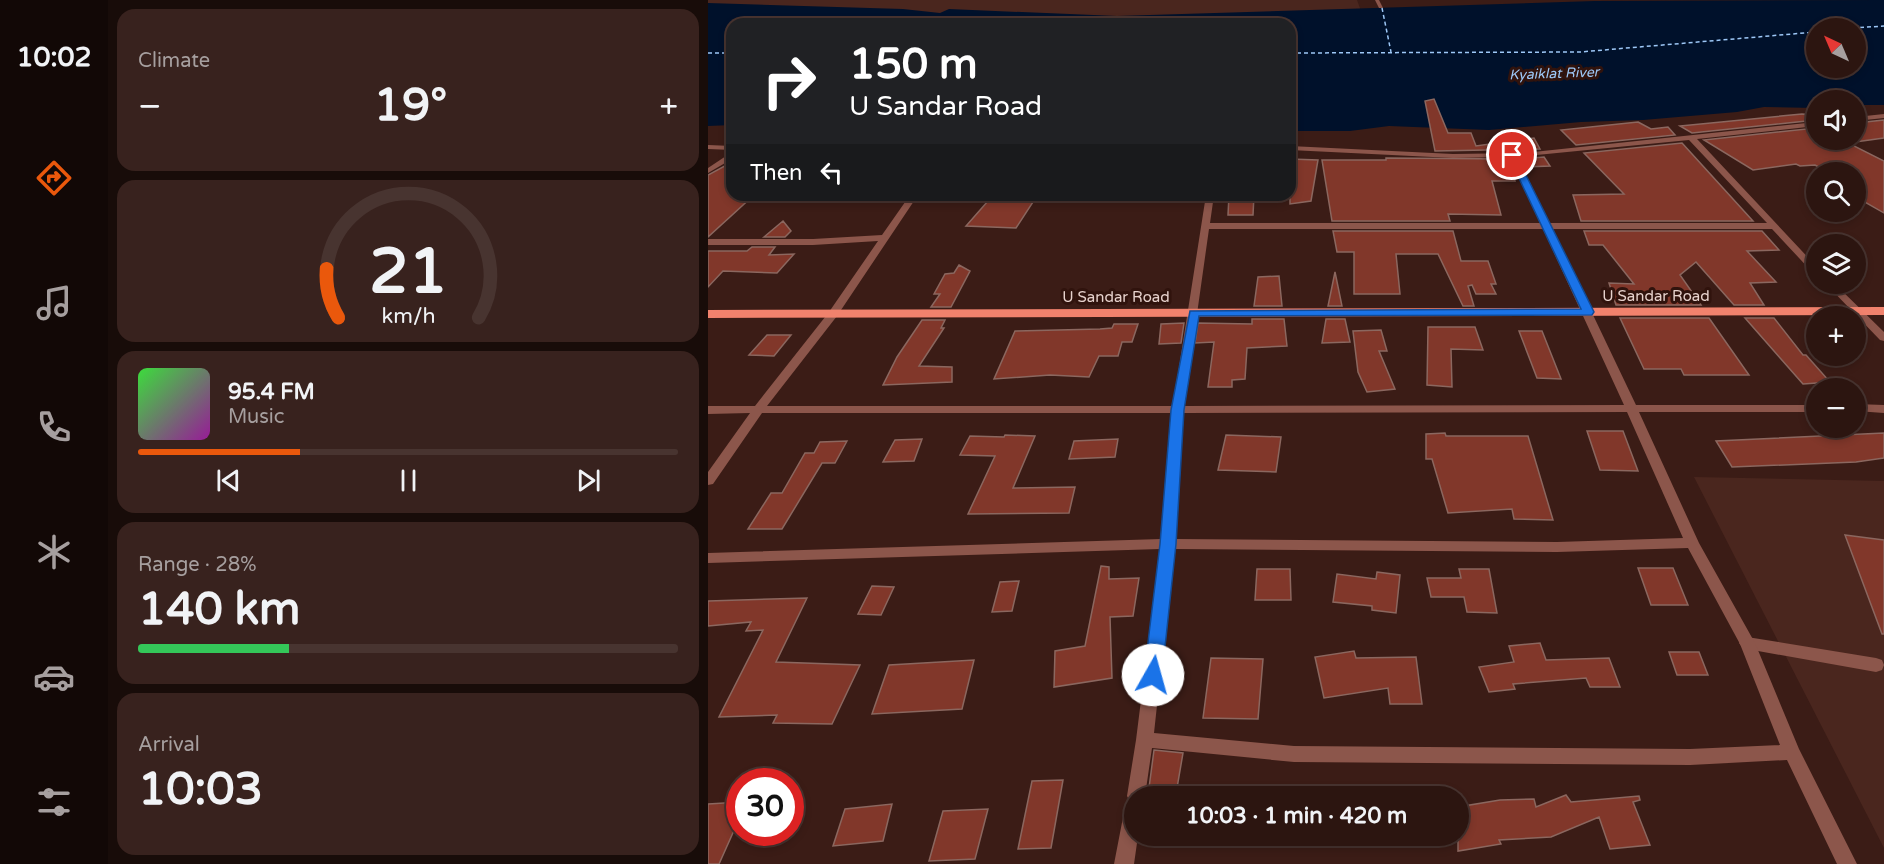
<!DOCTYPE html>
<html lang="en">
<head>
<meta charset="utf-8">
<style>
	:root { --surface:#2c1510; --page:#38221e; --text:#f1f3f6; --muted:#a69f9f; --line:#483430; --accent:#ea580c }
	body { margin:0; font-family:"Varela Round",sans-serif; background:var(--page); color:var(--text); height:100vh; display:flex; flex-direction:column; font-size:22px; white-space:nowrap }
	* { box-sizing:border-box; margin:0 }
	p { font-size:20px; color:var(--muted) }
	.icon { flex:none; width:33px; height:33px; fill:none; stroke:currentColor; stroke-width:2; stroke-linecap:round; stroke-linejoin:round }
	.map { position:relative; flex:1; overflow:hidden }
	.sheet { display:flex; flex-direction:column; gap:9px; padding:9px; background:#180c09; width:600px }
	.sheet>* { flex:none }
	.hud { position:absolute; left:18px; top:18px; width:570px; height:183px; border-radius:18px; box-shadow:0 3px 9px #0003,0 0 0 2px var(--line); background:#202124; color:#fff; overflow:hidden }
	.needle { width:39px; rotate:316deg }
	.tools { position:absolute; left:1098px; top:18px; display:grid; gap:12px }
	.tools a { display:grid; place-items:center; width:60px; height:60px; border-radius:50%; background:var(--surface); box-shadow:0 3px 9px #0003,0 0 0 2px var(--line); font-size:30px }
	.speed { position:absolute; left:18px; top:768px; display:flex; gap:12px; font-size:30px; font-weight:700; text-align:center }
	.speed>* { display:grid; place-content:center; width:78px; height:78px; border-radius:50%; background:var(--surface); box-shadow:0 3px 9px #0003,0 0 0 2px var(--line); line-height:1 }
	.speed .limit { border:9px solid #d22; background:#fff; color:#111 }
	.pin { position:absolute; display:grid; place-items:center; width:51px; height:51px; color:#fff; margin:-26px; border:3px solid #fff; border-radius:50%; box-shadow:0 2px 6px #0007 }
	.me { position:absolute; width:66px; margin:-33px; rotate:7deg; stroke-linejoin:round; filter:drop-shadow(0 0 4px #0008) }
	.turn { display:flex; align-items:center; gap:21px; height:126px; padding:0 24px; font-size:27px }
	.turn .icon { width:78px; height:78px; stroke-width:2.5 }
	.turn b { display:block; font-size:42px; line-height:51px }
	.then { display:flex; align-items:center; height:57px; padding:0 24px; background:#0003; gap:12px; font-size:22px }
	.big { font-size:45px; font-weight:700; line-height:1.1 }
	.sheet .tile { flex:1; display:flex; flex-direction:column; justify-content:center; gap:9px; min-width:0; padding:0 21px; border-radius:18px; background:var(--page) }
	.sheet .dial { align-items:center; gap:0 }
	.dial svg { height:156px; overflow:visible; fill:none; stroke:var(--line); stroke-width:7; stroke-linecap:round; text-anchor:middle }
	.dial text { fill:var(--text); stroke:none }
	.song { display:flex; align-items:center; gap:18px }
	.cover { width:72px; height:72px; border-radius:9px; background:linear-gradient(135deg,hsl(120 70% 55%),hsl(300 70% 35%)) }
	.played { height:6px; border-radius:3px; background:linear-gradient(90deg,var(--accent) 30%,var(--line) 30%) }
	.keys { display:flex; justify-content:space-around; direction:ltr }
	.heat { display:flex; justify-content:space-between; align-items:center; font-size:33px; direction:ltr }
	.charge { height:9px; border-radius:4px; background:linear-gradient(90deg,#34c759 28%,var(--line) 0) }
	.trip { position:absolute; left:416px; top:786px; width:345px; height:60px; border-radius:30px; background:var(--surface); box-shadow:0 3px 9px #0003,0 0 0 2px var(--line); font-weight:700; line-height:60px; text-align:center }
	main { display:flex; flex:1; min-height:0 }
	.tabs { display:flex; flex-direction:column; width:108px; justify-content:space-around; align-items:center; background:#120806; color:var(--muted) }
	.tabs .icon { width:42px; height:42px }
	.tabs .current { color:var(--accent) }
	.tabs b { font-size:27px; color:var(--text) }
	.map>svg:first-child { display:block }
	.built { fill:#4a261e }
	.water { fill:#00112b; fill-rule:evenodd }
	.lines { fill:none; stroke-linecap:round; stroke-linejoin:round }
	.ferry { stroke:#9dc8f7; stroke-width:1.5; stroke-dasharray:4 3; stroke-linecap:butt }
	.building { fill:#81372a; stroke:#8b675f; stroke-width:1.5 }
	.lane { fill:#8c564b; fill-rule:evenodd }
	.street { fill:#8c564b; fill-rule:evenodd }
	.primary { fill:#f1826d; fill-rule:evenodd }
	.route { fill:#1a73e8; stroke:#114b97; stroke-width:1.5 }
	.labels { text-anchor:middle; stroke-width:6; stroke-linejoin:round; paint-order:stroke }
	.far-water-label { font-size:14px; font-style:italic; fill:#9dc8f7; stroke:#30130d }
	.street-label { font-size:15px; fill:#e7d2cd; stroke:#30130d }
</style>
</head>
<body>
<main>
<nav class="tabs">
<b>10:02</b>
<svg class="icon current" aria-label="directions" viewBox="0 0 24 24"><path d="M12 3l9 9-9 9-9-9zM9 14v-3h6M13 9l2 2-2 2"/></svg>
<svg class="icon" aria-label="music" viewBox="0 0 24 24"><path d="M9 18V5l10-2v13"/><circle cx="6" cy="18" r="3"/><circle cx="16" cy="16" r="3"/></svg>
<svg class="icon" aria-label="phone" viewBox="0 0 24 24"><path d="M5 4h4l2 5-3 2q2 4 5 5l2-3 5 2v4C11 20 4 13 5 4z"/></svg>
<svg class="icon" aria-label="climate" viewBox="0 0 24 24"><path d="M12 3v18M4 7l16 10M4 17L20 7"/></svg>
<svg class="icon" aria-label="car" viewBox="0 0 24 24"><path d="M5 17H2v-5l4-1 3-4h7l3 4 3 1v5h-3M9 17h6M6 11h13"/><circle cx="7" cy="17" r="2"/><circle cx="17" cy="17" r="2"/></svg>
<svg class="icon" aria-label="filters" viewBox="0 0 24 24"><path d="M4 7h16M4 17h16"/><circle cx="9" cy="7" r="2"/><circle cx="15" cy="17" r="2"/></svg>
</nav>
<section class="sheet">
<div class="tile"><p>Climate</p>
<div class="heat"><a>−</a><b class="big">19°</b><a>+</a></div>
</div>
<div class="tile dial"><svg viewBox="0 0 100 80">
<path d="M14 69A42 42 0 1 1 86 69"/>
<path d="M14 69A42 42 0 0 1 8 44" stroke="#ea580c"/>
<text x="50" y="56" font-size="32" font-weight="700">21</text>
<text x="50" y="72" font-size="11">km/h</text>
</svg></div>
<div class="tile">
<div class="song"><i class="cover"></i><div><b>95.4 FM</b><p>Music</p></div></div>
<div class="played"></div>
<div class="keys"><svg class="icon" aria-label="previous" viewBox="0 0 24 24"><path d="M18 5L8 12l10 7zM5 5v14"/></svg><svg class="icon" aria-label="pause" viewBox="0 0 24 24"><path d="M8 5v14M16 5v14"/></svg><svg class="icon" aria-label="next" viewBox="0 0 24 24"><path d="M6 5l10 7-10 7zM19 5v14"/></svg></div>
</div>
<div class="tile"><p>Range · 28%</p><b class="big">140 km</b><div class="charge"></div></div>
<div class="tile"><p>Arrival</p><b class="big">10:03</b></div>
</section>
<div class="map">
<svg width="1176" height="864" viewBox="0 0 1176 864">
	<rect width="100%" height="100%" fill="#3b1c16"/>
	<path class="built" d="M0,0h649l5,14 -220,5 -434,-11z
		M986,477l190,4v367z"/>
	<path class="water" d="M1176,0v105h-28v-5h-40v8l-52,-1 -27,5 -94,8 -62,2 -92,8 -100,-4 -39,5h-60v-107h-558v101l-24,1v-123l195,6 37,4 9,-4 168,7 478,-15zM1108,28h40v40h-40z"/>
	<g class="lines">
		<path class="ferry" d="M674,8l9,44
			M1145,28l31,-2
			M0,53h24
			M582,53l290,-1 236,-20"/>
	</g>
	<path class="building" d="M726,99l14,34h23l5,13 58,-8 6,11 -105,2 -10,-50z
		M1094,114l14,1v5l-124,13 -12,-7z
		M1176,120v18l-36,5 36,18v52l-28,-16v-25h-28l-13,-7 -15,1 -4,-2 -43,6 -49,-30 112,-12v12h40v-17z
		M930,122l13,7 17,-2 7,8 -99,10 -15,-15z
		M974,143l71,78h-172l-8,-26 51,-1 -40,-41z
		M836,157l6,9 -26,1 -4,-8z
		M678,158l122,1 7,22h-23l9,34 -53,-1 2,7h-118l-10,-61h64z
		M582,159l28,1 -7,41 -21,3z
		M24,162v33h22l-46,42v-62z
		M521,195h25l-1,20h-25z
		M280,201l45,1 -17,26 -50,-2z
		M75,221l8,10 -6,6h-21z
		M625,231h120l8,30h27l8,23h-5l5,10h-20l-4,-9 -4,1 6,20h-11l-25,-52h-42l4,40h-46v-42h-17z
		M876,231h178l17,19 -32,1 29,31 -26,1 14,22h-30l-38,-43 -16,13 21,30h-85l-7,-22 25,1 -31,-39h-14z
		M44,247h23l-6,8 25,-1 -17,19 -54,-2 -15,16v-36h39z
		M251,265l11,6 -19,36h-20l9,-13h-6l11,-20 9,-1z
		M627,272l7,34h-14z
		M571,276l3,30h-28l4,-29z
		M912,318h89l40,57h-65l-3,-6h-37z
		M1037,318h29l29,37h3l24,27 -27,2z
		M544,319h32l3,27 -40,2 -2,31 -13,1v7h-24l6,-45 -19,1 3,-20 54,1z
		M618,319h19l5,23 -28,1z
		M214,320h23l-4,8h3l-25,38 33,1v15l-69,3 14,-28z
		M476,323l-3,20 -22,1 2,-20z
		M406,324h24l-6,18h-10l-4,14h-19l-10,21 -39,-2 -56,4 21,-48 85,-2 12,-1z
		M720,327h47l8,23 -32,-1 1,38 -25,-2z
		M673,330l6,21h-8l16,38 -28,3 -9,-20 -5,-41z
		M811,331h23l19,48 -24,-1z
		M59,335h24l-17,21 -25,-1z
		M879,431h36l15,40 -38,-1z
		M737,433l1,3h82l25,84 -39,-1 -2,-10 -64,4 -16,-54h-6v-25z
		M1176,433v25l-28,4 -124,5 -16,-26z
		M297,435l30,1 -22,52 62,-1 -6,26 -101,1 27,-58 -35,-1 10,-19 34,1z
		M518,435l55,2 -5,35 -58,-2z
		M214,439l-8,22 -31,1 12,-22z
		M410,439l-3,18 -46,2 5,-18z
		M139,441l-12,22h-13l-40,66h-34l23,-36h11l23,-40h9l6,-11z
		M1137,535l39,5v94h-2z
		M393,566l8,1v12l30,-1 -6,38 -23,1 2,61 -58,9 1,-36 30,-5z
		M930,568h35l15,37h-37z
		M549,569h33l1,31h-36z
		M751,569h30l8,44 -30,-1 -3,-15h-33l-4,-19h34z
		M669,572l23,3 -4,38 -24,-3v-4l-39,-4 4,-28 39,5z
		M311,581l-7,30 -20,1 8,-30z
		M164,586l22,1 -13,28 -23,-1z
		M99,598l-31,64 84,3 -28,59 -59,-1 4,-8 -58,2 44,-87 -17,1 5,-9 -43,4v-25z
		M832,643l6,17 63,-2 11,29h-30l-4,-9 -73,6 2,5 -26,3 -10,-25 35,-5 -5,-16z
		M646,651l2,7 60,-1 6,47h-32l-2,-16 -64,10 -9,-41z
		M961,652h30l9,23h-31z
		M503,658l52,1 -5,60 -55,-1z
		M266,660l-12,49 -90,5 17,-49z
		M446,750l29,3 -6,35h-28z
		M355,780l-12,68 -33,1 14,-68z
		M858,795l5,7 68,-6 1,4 -7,2 17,43 -40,4 -11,-32 -48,20 -52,3 2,4 -43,7v-44l42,-7 34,-1 2,8z
		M32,802v15l-21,47h-11v-60z
		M184,804l-9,37 -50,5 12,-37z
		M280,809l-13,50 -46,2 14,-50z"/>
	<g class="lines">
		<path class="lane" d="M1039,637l129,21 6,2 2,5 -2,5 -6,2 -129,-23 -5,-2 -3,-4 3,-4z"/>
		<path class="street" d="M667,0h4l4,8h-4z
			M1176,114v4l-28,3v-4z
			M1108,122v4l-119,13 119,127v8l-3,-1 -41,-44h-220l84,176h180v7h-177l60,131 56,100 44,106 58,115h-20l-50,-104 -97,5 -396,-3 -142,-14 -7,48h-11v40h4l-4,28h-20l11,-57 4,-7 -2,-4 9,-56 24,-191 -452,14v-10l453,-14 11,-126h-410l-49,71 -5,1v-13l42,-59 -42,1v-8h47l74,-94 49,-71 -65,4h-105v-6h105l69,-4 28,-40h8l-81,121 -70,90h406l33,-211h8l-4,28h331l-32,-66 -56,1 -163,-8v-4l163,8 70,-1zM981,140l78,83h-218l-32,-66zM501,229h334l81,176 -440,1zM919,412l56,126 -126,4 -382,-3 9,-126zM980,548l52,96 40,101 -90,4 -396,-3 -140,-13 20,-184 383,3z
			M0,145l24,1v4l-24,-1z
			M21,154h3v5l-24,14v-5z
			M1118,284h9l49,48v9l-4,-1z
			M1148,404l28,1v8l-28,-2z"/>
		<path class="primary" d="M1176,307v8l-1176,3v-8z"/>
	</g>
	<path class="route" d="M804,152l4,3 78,157 -2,3 -393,1 -15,94 -8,134 -14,131 -3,5 -6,3 -6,-3 -3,-5 16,-131 11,-134 19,-99 391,-2 -73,-154z"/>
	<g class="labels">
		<g class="far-water-label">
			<text transform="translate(846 73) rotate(-2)" y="5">Kyaiklat River</text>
		</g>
		<g class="street-label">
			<text x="948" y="301">U Sandar Road</text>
			<text x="408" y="302">U Sandar Road</text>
		</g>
	</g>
</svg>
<div class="tools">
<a><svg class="needle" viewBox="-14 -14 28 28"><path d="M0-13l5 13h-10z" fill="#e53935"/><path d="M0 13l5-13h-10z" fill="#a69f9f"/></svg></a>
<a><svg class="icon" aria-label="sound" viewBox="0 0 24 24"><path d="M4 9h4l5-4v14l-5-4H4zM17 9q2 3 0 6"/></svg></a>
<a><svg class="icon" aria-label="search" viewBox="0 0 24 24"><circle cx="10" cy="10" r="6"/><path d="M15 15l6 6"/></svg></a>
<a><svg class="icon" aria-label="layers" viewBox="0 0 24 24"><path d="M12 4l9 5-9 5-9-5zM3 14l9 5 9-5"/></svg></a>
<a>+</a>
<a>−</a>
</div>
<div class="speed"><div class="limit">30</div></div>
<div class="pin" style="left:804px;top:155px;background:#d93025"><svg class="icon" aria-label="arrive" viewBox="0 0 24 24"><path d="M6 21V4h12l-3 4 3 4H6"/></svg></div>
<svg class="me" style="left:445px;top:675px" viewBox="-20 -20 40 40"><circle r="19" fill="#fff"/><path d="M0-13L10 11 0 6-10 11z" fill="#1a73e8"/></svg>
<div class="trip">10:03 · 1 min · 420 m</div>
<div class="hud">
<div class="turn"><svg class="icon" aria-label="right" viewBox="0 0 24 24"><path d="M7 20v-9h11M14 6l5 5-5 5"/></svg><div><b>150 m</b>U Sandar Road</div></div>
<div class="then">Then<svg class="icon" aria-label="left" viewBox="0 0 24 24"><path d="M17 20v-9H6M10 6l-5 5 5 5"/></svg></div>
</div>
</div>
</main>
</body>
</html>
